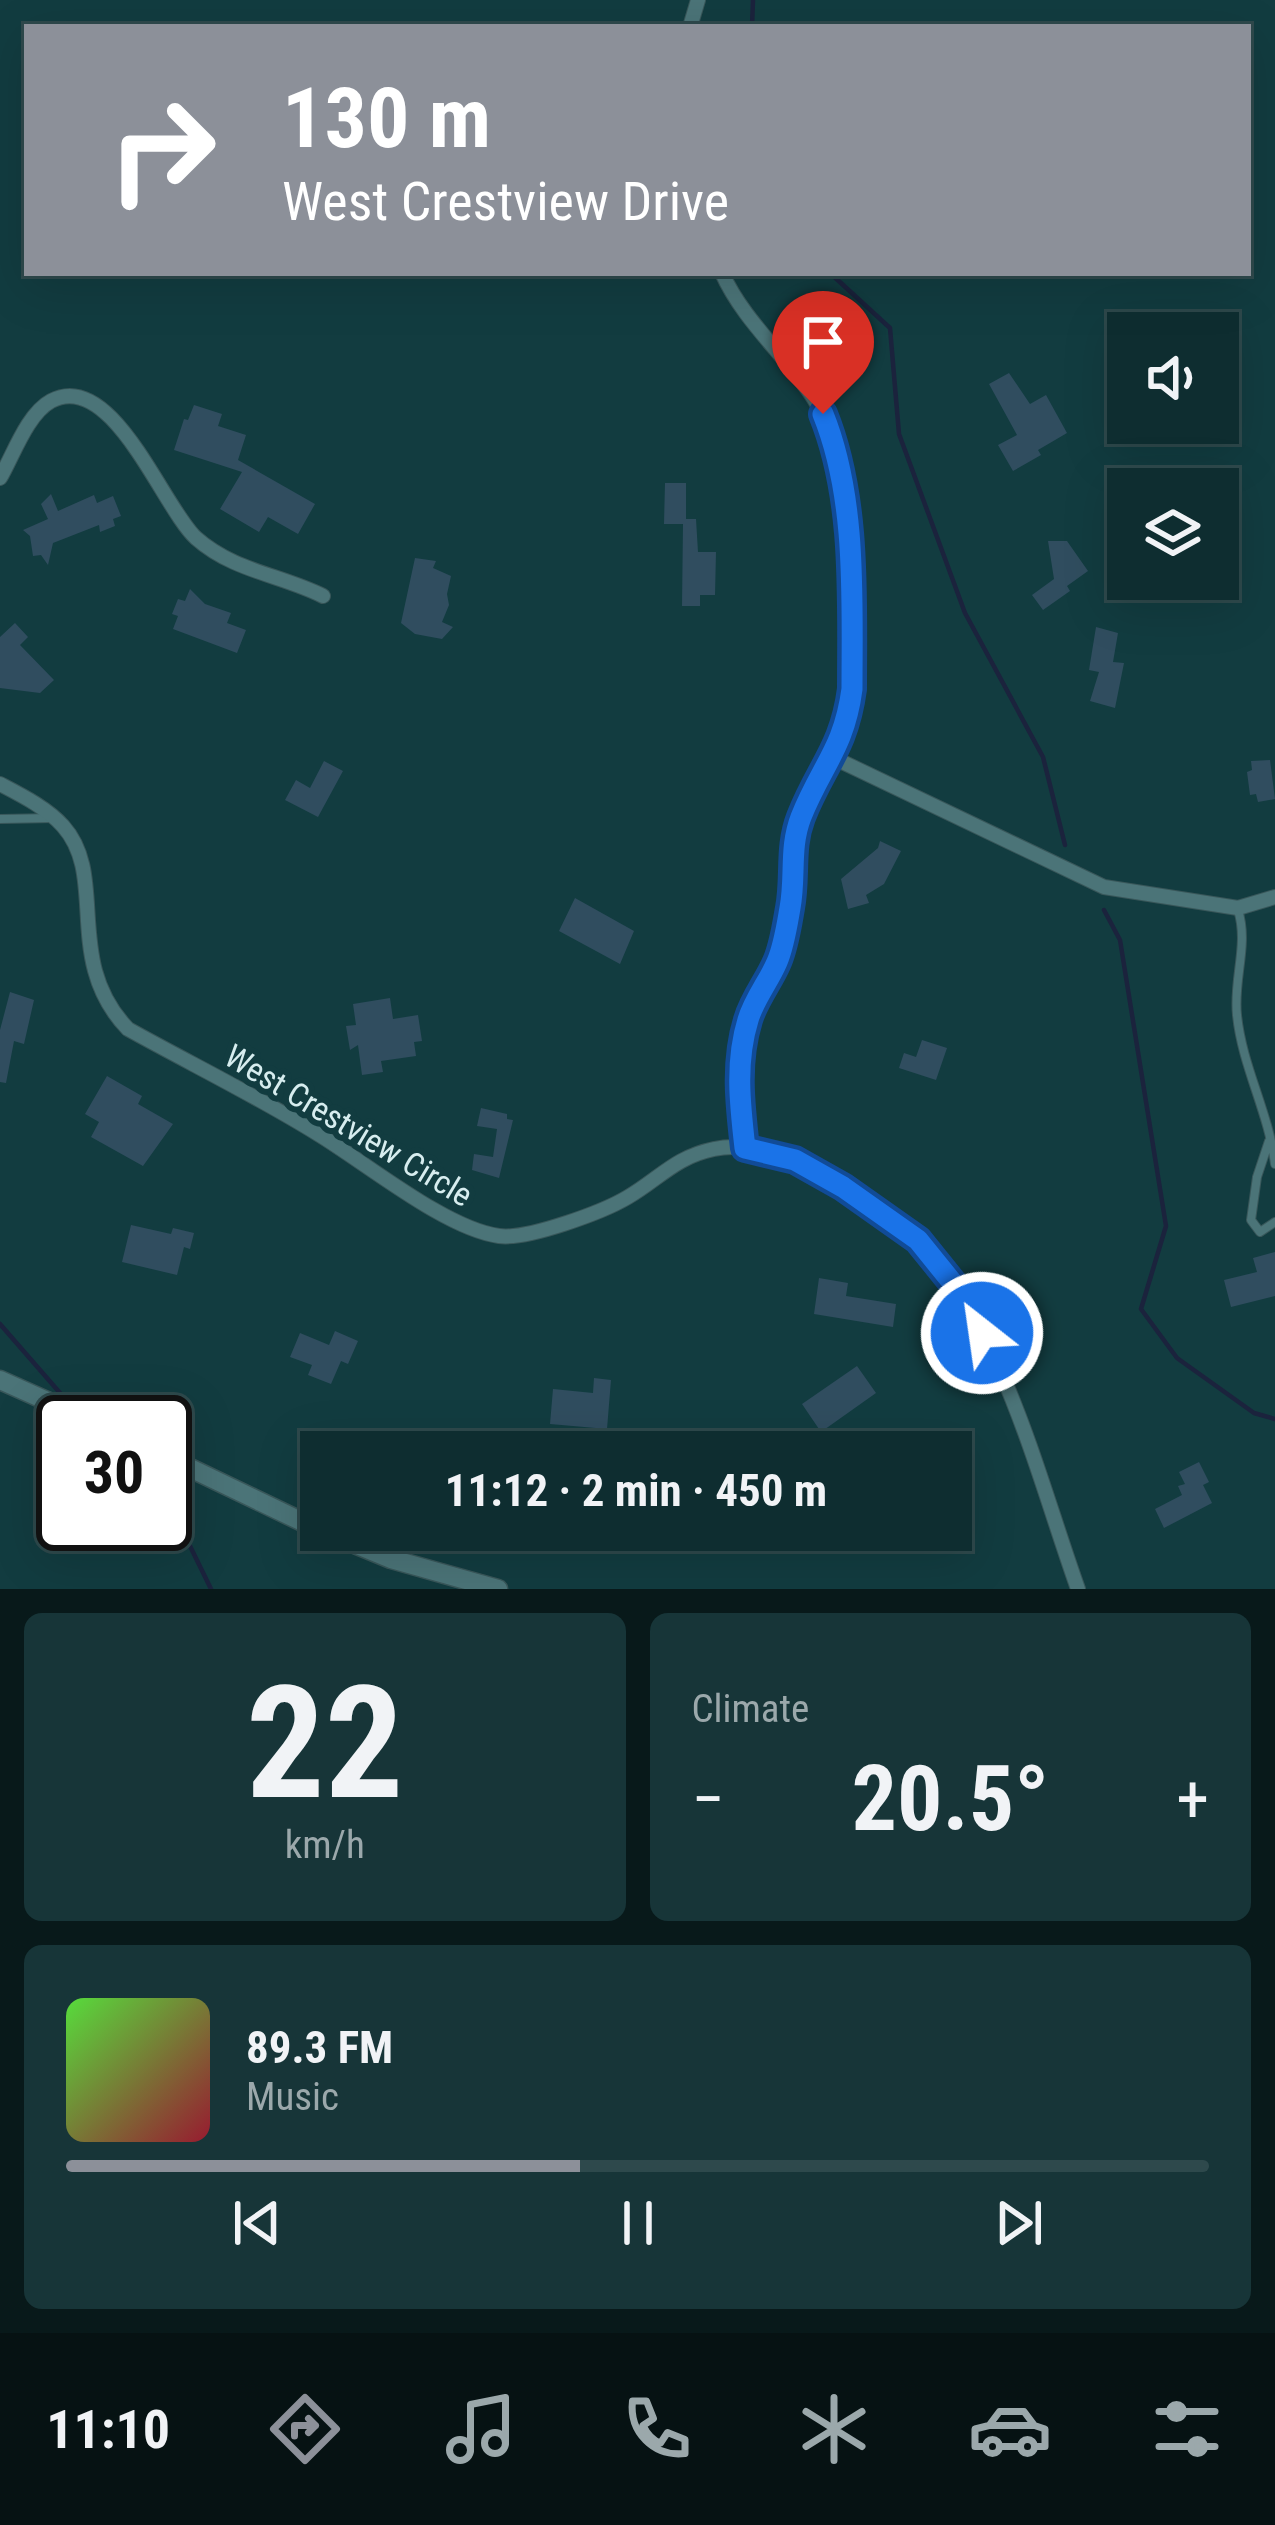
<!DOCTYPE html>
<html lang="en">
<head>
<meta charset="utf-8">
<style>
	:root { --surface:#0e2d30; --page:#173538; --text:#f1f3f6; --muted:#9ba8ab; --line:#2e494c; --accent:#8c9099 }
	body { margin:0; font-family:"Roboto Condensed",sans-serif; background:var(--page); color:var(--text); height:100vh; display:flex; flex-direction:column; font-size:45px; white-space:nowrap }
	* { box-sizing:border-box; margin:0 }
	p { font-size:39px; color:var(--muted) }
	.icon { flex:none; width:66px; height:66px; fill:none; stroke:currentColor; stroke-width:2; stroke-linecap:round; stroke-linejoin:round }
	.map { position:relative; height:1589px; overflow:hidden }
	.side { display:flex; flex-direction:column; gap:24px; padding:24px; background:#08191a; flex:1 }
	.side>* { flex:none }
	.banner { position:absolute; left:24px; top:24px; width:1227px; height:252px; border-radius:0px; box-shadow:0 12px 48px #0002,0 0 0 3px var(--line); background:#8c9099; color:#fff; overflow:hidden }
	.fabs { position:absolute; left:1107px; top:312px; display:grid; gap:24px }
	.fabs a { display:grid; place-items:center; width:132px; height:132px; border-radius:0px; background:var(--surface); box-shadow:0 12px 48px #0002,0 0 0 3px var(--line); font-size:60px }
	.speed { position:absolute; left:36px; top:1395px; display:flex; gap:24px; font-size:60px; font-weight:700; text-align:center }
	.speed>* { display:grid; place-content:center; width:156px; height:156px; border-radius:50%; background:var(--surface); box-shadow:0 12px 48px #0002,0 0 0 3px var(--line); line-height:1 }
	.speed .limit { border:6px solid #111; border-radius:18px; background:#fff; color:#111 }
	.pin { position:absolute; display:grid; place-items:center; width:102px; height:102px; color:#fff; margin:-123px -51px; border-radius:50% 50% 50% 0; rotate:-45deg; box-shadow:0 0 12px #0007 }
	.pin .icon { rotate:45deg }
	.me { position:absolute; width:132px; margin:-66px; rotate:330deg; stroke-linejoin:round; filter:drop-shadow(0 0 9px #0008) }
	.turn { display:flex; align-items:center; gap:42px; height:252px; padding:0 60px; font-size:54px }
	.turn .icon { width:156px; height:156px; stroke-width:2.5 }
	.turn b { display:block; font-size:84px; line-height:102px }
	.big { font-size:90px; font-weight:700; line-height:1.1 }
	.side .widget { flex:1; display:flex; flex-direction:column; justify-content:center; gap:18px; min-width:0; padding:0 42px; border-radius:18px; background:var(--page) }
	.side .dial { align-items:center; gap:0 }
	.dial b { font-size:156px; line-height:1 }
	.song { display:flex; align-items:center; gap:36px }
	.cover { width:144px; height:144px; border-radius:18px; background:linear-gradient(135deg,hsl(110 70% 55%),hsl(350 70% 35%)) }
	.played { height:12px; border-radius:6px; background:linear-gradient(90deg,var(--accent) 45%,var(--line) 45%) }
	.keys { display:flex; justify-content:space-around; direction:ltr }
	.heat { display:flex; justify-content:space-between; align-items:center; font-size:66px; direction:ltr }
	.side .tiles { flex:1; display:grid; gap:24px; grid-template-columns:1fr 1fr }
	.widget:last-child { grid-column:span 2 }
	.trip { position:absolute; left:300px; top:1431px; width:672px; height:120px; border-radius:0px; background:var(--surface); box-shadow:0 12px 48px #0002,0 0 0 3px var(--line); font-weight:700; line-height:120px; text-align:center }
	.tab-bar { display:flex; height:192px; justify-content:space-around; align-items:center; background:#061213; color:var(--muted) }
	.tab-bar .icon { width:84px; height:84px }
	.tab-bar .selected { color:var(--accent) }
	.tab-bar b { font-size:54px; color:var(--text) }
	.map>svg:first-child { display:block }
	.lines { fill:none; stroke-linecap:round; stroke-linejoin:round }
	.stream { stroke:#1b233d; stroke-width:4.5 }
	.building { fill:#304d5f }
	.service-casing { stroke:#39575a; stroke-width:10 }
	.minor-casing { stroke:#39575a; stroke-width:16 }
	.tertiary-casing { stroke:#39575a; stroke-width:21 }
	.service { stroke:#4b7478; stroke-width:8 }
	.minor { stroke:#4b7478; stroke-width:14 }
	.tertiary { stroke:#4b7478; stroke-width:18 }
	.route-casing { stroke:#114b97; stroke-width:30 }
	.route { stroke:#1a73e8; stroke-width:21 }
	.labels { text-anchor:middle; stroke-width:12; stroke-linejoin:round; paint-order:stroke }
	.street-label { font-size:33px; fill:#d7edef; stroke:#123c40 }
</style>
</head>
<body>
<div class="map">
<svg width="1275" height="1589" viewBox="0 0 1275 1589">
	<rect width="100%" height="100%" fill="#123c40"/>
	<g class="lines">
		<path class="stream" d="M752,27l1,-27
			M830,273l60,55 9,106 66,179 78,144 22,88
			M1104,910l16,30 46,286 -25,83 36,49 77,55 21,6
			M0,1324l67,77
			M165,1516l25,30 21,43"/>
	</g>
	<path class="building" d="M1009,373l21,31 16,-9 21,38 -29,17 3,5 -28,16 -15,-26 19,-10 -28,-51z
		M194,405l28,9 -4,12 28,9 -8,25 77,44 -17,30 -30,-17 -9,15 -39,-23 22,-37 -68,-22 10,-31 4,1z
		M665,483h21v36h10l2,33h18l-1,43h-15v11h-18l1,-82h-19z
		M51,494l7,17 36,-16 3,8 16,-7 8,20 -8,3 2,7 -15,6 -1,-7 -46,18 -5,22 -7,-10 -8,1 -3,-20 -7,-6 25,-11 -7,-15z
		M1048,541h19l21,30 -21,15 3,5 -27,19 -11,-15 22,-16z
		M415,558l21,3 -3,7 18,8 -4,18 2,11 -7,17 11,5 -11,12 -27,-5 -14,-11z
		M190,589l15,15 26,9 -4,10 19,7 -9,23 -64,-24 5,-13 -6,-2 6,-15 7,2z
		M15,623l13,14 -8,8 34,35 -14,13 -40,-5v-51z
		M1096,627l22,6 -5,29 11,1 -9,45 -25,-7 9,-29 -10,-2z
		M1270,760l5,39 -17,3 -2,-8 -6,1 -3,-23 5,-2 -1,-9z
		M324,761l19,10 -25,46 -33,-17 11,-20 14,8z
		M880,841l21,10 -17,33 -18,11 3,8 -21,6 -7,-30 37,-31z
		M575,898l59,33 -14,33 -61,-33z
		M10,992l24,8 -10,44 -10,-3 -8,42 -6,-1v-52z
		M390,998l3,21 25,-4 4,26 -8,1 2,14 -35,5 2,11 -21,3 -4,-30 -8,5 -4,-24 10,-1 -3,-21z
		M922,1040l25,8 -11,32 -37,-12 5,-15 12,4z
		M107,1076l35,20 -4,8 35,20 -30,42 -52,-29 8,-15 -14,-8z
		M481,1108l26,6v5l6,1 -14,58 -27,-8 2,-16 19,3 4,-28 -20,-3z
		M131,1225l40,9 2,-6 21,5 -4,16 -6,-2 -7,28 -55,-13z
		M1275,1252v44l-44,11 -7,-27 33,-8 -4,-14z
		M819,1278l29,5 -2,13 50,8 -3,23 -79,-13z
		M335,1331l23,10 -10,23 -7,-3 -10,23 -23,-9 4,-10 -22,-8 10,-24 29,12z
		M857,1366l19,27 -55,39 -19,-28z
		M594,1378l17,2 -4,49 -57,-5 3,-35 40,4z
		M1199,1462l10,20 -6,3 9,18 -48,25 -9,-19 27,-14 -4,-9 7,-2 -6,-12z"/>
	<g class="lines">
		<defs>
			<path id="service" d="M0,819l54,-1
				M1238,910c11,35 -5,69 -1,105 5,51 32,98 38,149
				M1269,1141l-12,36 -6,43 9,12 15,-10"/>
			<path id="minor" d="M690,27l8,-27
				M722,273c30,67 100,107 117,183 12,53 22,216 8,265 -12,45 -48,80 -55,126 -3,17 1,37 0,55 -2,17 -7,37 -12,53 -7,20 -21,38 -29,58 -19,41 -12,92 -6,135
				M0,478c13,-22 27,-64 51,-77 61,-33 112,107 145,137 37,33 85,37 127,58
				M834,758l270,129 134,21 37,-11
				M0,784c21,11 47,24 63,42 46,51 -1,135 65,203 63,35 129,67 190,105 48,29 128,95 181,102 28,4 104,-24 129,-39 31,-18 47,-40 86,-48 37,-8 80,10 111,28 32,18 72,41 97,68 83,91 115,229 156,344"/>
			<path id="tertiary" d="M0,1380l94,42
				M165,1456l146,70 80,33 107,30"/>
		</defs>
		<use href="#service" class="service-casing"/>
		<use href="#minor" class="minor-casing"/>
		<use href="#tertiary" class="tertiary-casing"/>
		<use href="#service" class="service"/>
		<use href="#minor" class="minor"/>
		<use href="#tertiary" class="tertiary"/>
	</g>
	<g class="lines">
		<defs>
			<path id="route" d="M823,414c34,84 29,185 29,275 -8,60 -31,77 -51,128 -12,31 -5,59 -11,91 -3,17 -6,38 -13,54 -8,19 -23,37 -29,58 -13,42 -8,85 -3,128l50,12 48,27 75,53 46,57 18,36"/>
		</defs>
		<use href="#route" class="route-casing"/>
		<use href="#route" class="route"/>
	</g>
	<g class="labels">
		<g class="street-label">
			<text transform="translate(349 1125) rotate(31)" y="12">West Crestview Circle</text>
		</g>
	</g>
</svg>
<div class="fabs">
<a><svg class="icon" aria-label="sound" viewBox="0 0 24 24"><path d="M4 9h4l5-4v14l-5-4H4zM17 9q2 3 0 6"/></svg></a>
<a><svg class="icon" aria-label="layers" viewBox="0 0 24 24"><path d="M12 4l9 5-9 5-9-5zM3 14l9 5 9-5"/></svg></a>
</div>
<div class="speed"><div class="limit">30</div></div>
<div class="pin" style="left:823px;top:414px;background:#d93025"><svg class="icon" aria-label="arrive" viewBox="0 0 24 24"><path d="M6 21V4h12l-3 4 3 4H6"/></svg></div>
<svg class="me" style="left:982px;top:1333px" viewBox="-20 -20 40 40"><circle r="17" fill="#1a73e8" stroke="#fff" stroke-width="3"/><path d="M0-11L8 9 0 5-8 9z" fill="#fff"/></svg>
<div class="trip">11:12 · 2 min · 450 m</div>
<div class="banner">
<div class="turn"><svg class="icon" aria-label="right" viewBox="0 0 24 24"><path d="M7 20v-9h11M14 6l5 5-5 5"/></svg><div><b>130 m</b>West Crestview Drive</div></div>
</div>
</div>
<section class="side">
<div class="tiles">
<div class="widget dial"><b>22</b><p>km/h</p></div>
<div class="widget"><p>Climate</p>
<div class="heat"><a>−</a><b class="big">20.5°</b><a>+</a></div>
</div>
<div class="widget">
<div class="song"><i class="cover"></i><div><b>89.3 FM</b><p>Music</p></div></div>
<div class="played"></div>
<div class="keys"><svg class="icon" aria-label="previous" viewBox="0 0 24 24"><path d="M18 5L8 12l10 7zM5 5v14"/></svg><svg class="icon" aria-label="pause" viewBox="0 0 24 24"><path d="M8 5v14M16 5v14"/></svg><svg class="icon" aria-label="next" viewBox="0 0 24 24"><path d="M6 5l10 7-10 7zM19 5v14"/></svg></div>
</div>
</div>
</section>
<nav class="tab-bar">
<b>11:10</b>
<svg class="icon selected" aria-label="directions" viewBox="0 0 24 24"><path d="M12 3l9 9-9 9-9-9zM9 14v-3h6M13 9l2 2-2 2"/></svg>
<svg class="icon" aria-label="music" viewBox="0 0 24 24"><path d="M9 18V5l10-2v13"/><circle cx="6" cy="18" r="3"/><circle cx="16" cy="16" r="3"/></svg>
<svg class="icon" aria-label="phone" viewBox="0 0 24 24"><path d="M5 4h4l2 5-3 2q2 4 5 5l2-3 5 2v4C11 20 4 13 5 4z"/></svg>
<svg class="icon" aria-label="climate" viewBox="0 0 24 24"><path d="M12 3v18M4 7l16 10M4 17L20 7"/></svg>
<svg class="icon" aria-label="car" viewBox="0 0 24 24"><path d="M5 17H2v-5l4-1 3-4h7l3 4 3 1v5h-3M9 17h6M6 11h13"/><circle cx="7" cy="17" r="2"/><circle cx="17" cy="17" r="2"/></svg>
<svg class="icon" aria-label="filters" viewBox="0 0 24 24"><path d="M4 7h16M4 17h16"/><circle cx="9" cy="7" r="2"/><circle cx="15" cy="17" r="2"/></svg>
</nav>
</body>
</html>
